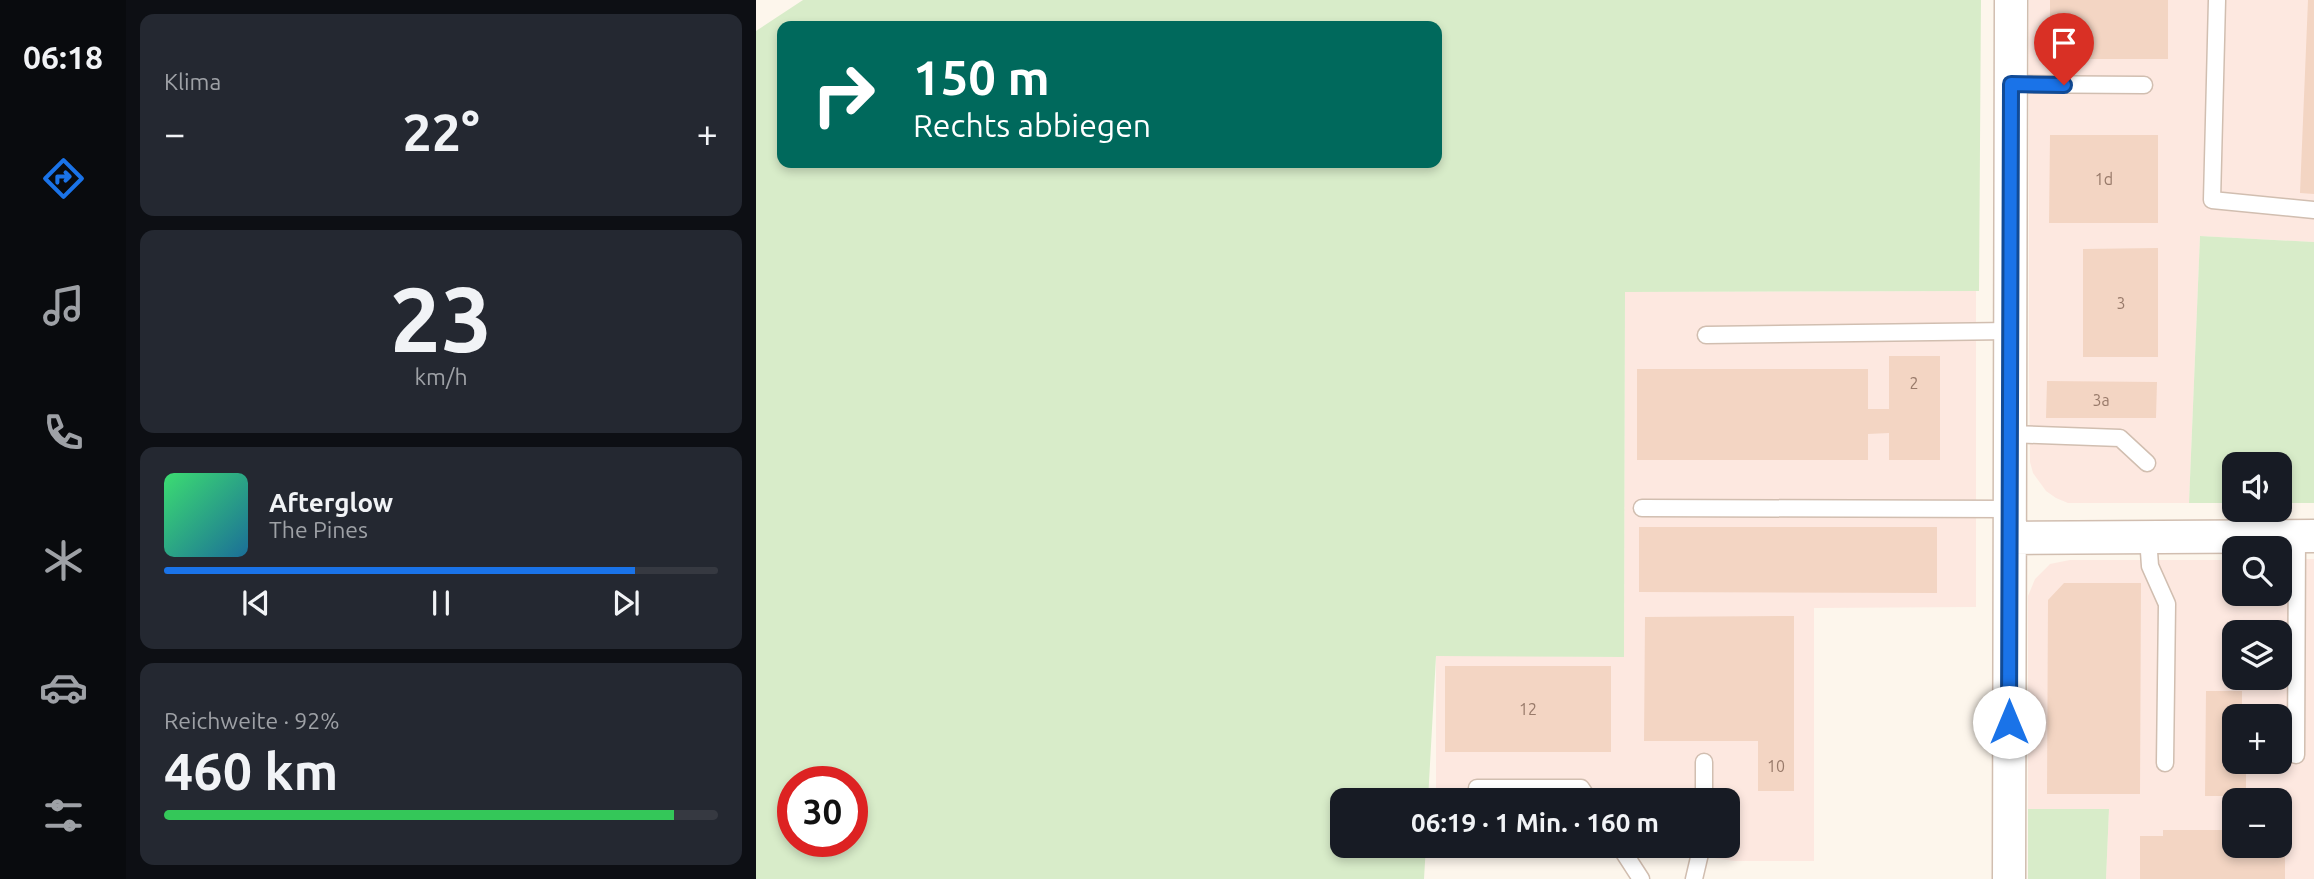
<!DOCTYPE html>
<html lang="de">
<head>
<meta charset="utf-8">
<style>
	:root { --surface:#171b24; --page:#242831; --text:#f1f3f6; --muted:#9ea1a6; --line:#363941; --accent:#1a73e8 }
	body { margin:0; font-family:Ubuntu,sans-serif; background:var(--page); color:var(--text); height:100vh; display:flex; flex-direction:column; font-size:26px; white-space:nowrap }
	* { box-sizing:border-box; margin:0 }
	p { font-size:23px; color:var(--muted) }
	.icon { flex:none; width:38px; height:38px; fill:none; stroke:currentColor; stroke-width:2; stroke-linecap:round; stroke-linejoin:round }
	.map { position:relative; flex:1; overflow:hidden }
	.details { display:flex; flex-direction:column; gap:14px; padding:14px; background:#0d0f14; width:630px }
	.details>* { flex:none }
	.top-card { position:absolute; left:21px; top:21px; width:665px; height:147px; border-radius:14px; box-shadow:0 4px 10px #0003; background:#00695c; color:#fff; overflow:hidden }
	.tools { position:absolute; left:1466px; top:452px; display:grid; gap:14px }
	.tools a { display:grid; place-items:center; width:70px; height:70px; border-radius:14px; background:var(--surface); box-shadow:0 4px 10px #0003; font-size:35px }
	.speed { position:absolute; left:21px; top:766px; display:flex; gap:14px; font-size:35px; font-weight:700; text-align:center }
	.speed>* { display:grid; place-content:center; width:91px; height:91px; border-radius:50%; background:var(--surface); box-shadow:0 4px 10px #0003; line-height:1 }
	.speed .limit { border:10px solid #d22; background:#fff; color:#111 }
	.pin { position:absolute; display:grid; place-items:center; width:60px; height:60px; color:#fff; margin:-72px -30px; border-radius:50% 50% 50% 0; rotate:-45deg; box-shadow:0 0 7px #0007 }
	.pin .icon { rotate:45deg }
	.me { position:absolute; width:77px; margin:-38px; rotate:0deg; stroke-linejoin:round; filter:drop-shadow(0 0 5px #0008) }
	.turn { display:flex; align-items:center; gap:24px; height:147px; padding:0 21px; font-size:32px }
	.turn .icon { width:91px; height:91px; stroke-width:2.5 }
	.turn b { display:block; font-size:49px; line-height:60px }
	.big { font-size:52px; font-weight:700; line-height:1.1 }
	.details .widget { flex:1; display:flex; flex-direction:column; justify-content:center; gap:10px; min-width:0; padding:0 24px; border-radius:14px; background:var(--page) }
	.details .dial { align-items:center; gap:0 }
	.dial b { font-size:91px; line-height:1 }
	.song { display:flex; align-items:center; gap:21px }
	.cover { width:84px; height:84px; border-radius:10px; background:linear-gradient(135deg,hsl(140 70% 55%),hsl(200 70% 35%)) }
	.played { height:7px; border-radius:4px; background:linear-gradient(90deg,var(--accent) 85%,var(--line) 85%) }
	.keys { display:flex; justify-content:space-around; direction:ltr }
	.heat { display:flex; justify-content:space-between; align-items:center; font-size:38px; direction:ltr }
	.charge { height:10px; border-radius:5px; background:linear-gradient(90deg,#34c759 92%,var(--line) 0) }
	.trip { position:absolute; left:574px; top:788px; width:410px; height:70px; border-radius:14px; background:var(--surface); box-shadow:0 4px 10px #0003; font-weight:700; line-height:70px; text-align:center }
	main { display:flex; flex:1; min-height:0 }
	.menu { display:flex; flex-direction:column; width:126px; justify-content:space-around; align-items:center; background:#090b0e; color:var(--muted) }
	.menu .icon { width:49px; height:49px }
	.menu .on { color:var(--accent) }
	.menu b { font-size:32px; color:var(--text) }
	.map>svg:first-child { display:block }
	.commercial { fill:#fde8e0; fill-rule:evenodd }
	.green { fill:#d8ecc9; fill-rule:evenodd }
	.building { fill:#f3d5c3 }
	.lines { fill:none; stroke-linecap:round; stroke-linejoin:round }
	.service-casing { stroke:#d1beb0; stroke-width:19 }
	.minor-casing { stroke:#d1beb0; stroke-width:35 }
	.service { stroke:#fff; stroke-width:16 }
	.minor { stroke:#fff; stroke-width:32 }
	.route-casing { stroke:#114b97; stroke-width:18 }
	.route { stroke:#1a73e8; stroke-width:12 }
	.labels { text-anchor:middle; stroke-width:5; stroke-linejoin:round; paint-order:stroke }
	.number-label { font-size:16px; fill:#987a6a }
</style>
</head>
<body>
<main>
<nav class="menu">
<b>06:18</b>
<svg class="icon on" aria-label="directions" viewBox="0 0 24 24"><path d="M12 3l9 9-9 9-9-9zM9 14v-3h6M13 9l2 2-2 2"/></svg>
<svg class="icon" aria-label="music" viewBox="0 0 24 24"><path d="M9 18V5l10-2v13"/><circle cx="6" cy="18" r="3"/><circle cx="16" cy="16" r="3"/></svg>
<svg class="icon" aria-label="phone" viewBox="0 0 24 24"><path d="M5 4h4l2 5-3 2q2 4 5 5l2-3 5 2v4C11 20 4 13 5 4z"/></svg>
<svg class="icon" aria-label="climate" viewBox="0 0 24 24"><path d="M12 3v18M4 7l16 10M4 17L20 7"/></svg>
<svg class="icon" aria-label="car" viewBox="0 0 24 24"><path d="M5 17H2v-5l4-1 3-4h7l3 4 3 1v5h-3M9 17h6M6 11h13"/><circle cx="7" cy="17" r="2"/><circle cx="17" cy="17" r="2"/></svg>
<svg class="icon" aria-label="filters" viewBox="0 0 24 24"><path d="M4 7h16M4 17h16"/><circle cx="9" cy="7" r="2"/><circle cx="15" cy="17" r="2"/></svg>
</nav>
<section class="details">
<div class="widget"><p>Klima</p>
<div class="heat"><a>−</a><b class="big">22°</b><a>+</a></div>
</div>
<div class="widget dial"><b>23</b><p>km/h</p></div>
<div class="widget">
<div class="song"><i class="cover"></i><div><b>Afterglow</b><p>The Pines</p></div></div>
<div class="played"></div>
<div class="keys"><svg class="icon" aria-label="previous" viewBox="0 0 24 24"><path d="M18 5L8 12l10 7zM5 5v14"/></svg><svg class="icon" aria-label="pause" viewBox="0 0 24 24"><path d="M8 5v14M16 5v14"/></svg><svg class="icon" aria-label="next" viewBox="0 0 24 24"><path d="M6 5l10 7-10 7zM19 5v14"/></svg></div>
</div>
<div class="widget"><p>Reichweite · 92%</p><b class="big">460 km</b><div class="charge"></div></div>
</section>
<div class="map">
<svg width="1558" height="879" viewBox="0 0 1558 879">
	<rect width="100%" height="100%" fill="#fdf6ec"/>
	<path class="commercial" d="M1273,0h285v242l-114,-6 -11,267h-121l-12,-5 -10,-7 -13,-18 -3,-11 -1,-92z
		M1220,291v316l-162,1v253h-80l-20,-3 -24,-13h37v-45h-291v-145l188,2 1,-365z
		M1524,559h34v320h-208l3,-70h-81v-213l7,-17 15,-15 20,-4h165v33h45zM1479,632h45v45h-45zM1479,716h45v45h-45zM1479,800h45v45h-45z"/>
	<path class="green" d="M47,0h1178l-2,291 -354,1 -1,365 -188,-1 -8,144h-86v45h84l-2,34h-668v-848zM26,26h655v137h-655zM96,782v60h-59v-60z
		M1444,236l114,6v261h-34v-39h-45v39h-46z
		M1272,809h81l-3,70h-78z"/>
	<path class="building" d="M1294,0h118v59h-118z
		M1552,0h6v194l-14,-1z
		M1294,135h108v88h-109z
		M1402,248v109h-75v-108z
		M1133,356h51v104h-51v-27l-21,1v26h-231v-91h231v40h21z
		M1291,381l110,1 -1,36h-110z
		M883,527h298v66l-298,-1z
		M1308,583h77l-1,211h-93l1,-194z
		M1038,616v175h-36v-50h-114l1,-124z
		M689,666h166v86h-166z
		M1450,691h36v25h-7v45h11v35h-41z
		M1407,830h72v15h45v-15h5v49h-145v-43h23z"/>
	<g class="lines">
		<defs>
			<path id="service" d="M1461,0l-5,200 102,10
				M1255,84l133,1
				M950,335l304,-4
				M1254,434l110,4 27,25
				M886,508l367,1
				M1392,537l2,29 17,38 -2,159
				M1540,755l1,-219
				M721,788h104l8,12
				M948,800v-38
				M863,845l22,34
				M938,879l8,-34"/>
			<path id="minor" d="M1254,538l304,-2
				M1253,879l2,-879"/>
		</defs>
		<use href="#service" class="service-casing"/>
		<use href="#minor" class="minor-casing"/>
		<use href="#service" class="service"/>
		<use href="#minor" class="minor"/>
	</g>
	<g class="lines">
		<defs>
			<path id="route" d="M1253,722l2,-638 53,1"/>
		</defs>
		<use href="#route" class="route-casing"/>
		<use href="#route" class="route"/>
	</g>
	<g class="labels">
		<g class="number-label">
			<text x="1348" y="185">1d</text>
			<text x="1365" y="309">3</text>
			<text x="1158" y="389">2</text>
			<text x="1345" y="406">3a</text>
			<text x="772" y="715">12</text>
			<text x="1020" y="772">10</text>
		</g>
	</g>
</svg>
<div class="tools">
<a><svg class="icon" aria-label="sound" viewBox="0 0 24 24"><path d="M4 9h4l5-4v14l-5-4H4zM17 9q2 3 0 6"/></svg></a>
<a><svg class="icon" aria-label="search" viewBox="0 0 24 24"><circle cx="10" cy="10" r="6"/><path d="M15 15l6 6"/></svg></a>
<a><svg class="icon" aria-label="layers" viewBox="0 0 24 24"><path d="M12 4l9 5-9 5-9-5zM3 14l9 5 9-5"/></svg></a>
<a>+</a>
<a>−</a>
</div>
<div class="speed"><div class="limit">30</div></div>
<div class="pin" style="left:1308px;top:85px;background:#d93025"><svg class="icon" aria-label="arrive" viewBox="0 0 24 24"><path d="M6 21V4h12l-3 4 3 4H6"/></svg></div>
<svg class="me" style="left:1253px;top:722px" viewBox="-20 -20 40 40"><circle r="19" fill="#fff"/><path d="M0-13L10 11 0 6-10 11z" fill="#1a73e8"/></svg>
<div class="trip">06:19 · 1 Min. · 160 m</div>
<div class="top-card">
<div class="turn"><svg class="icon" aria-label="right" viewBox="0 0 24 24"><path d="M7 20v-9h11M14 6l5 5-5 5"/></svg><div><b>150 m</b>Rechts abbiegen</div></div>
</div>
</div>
</main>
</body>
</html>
